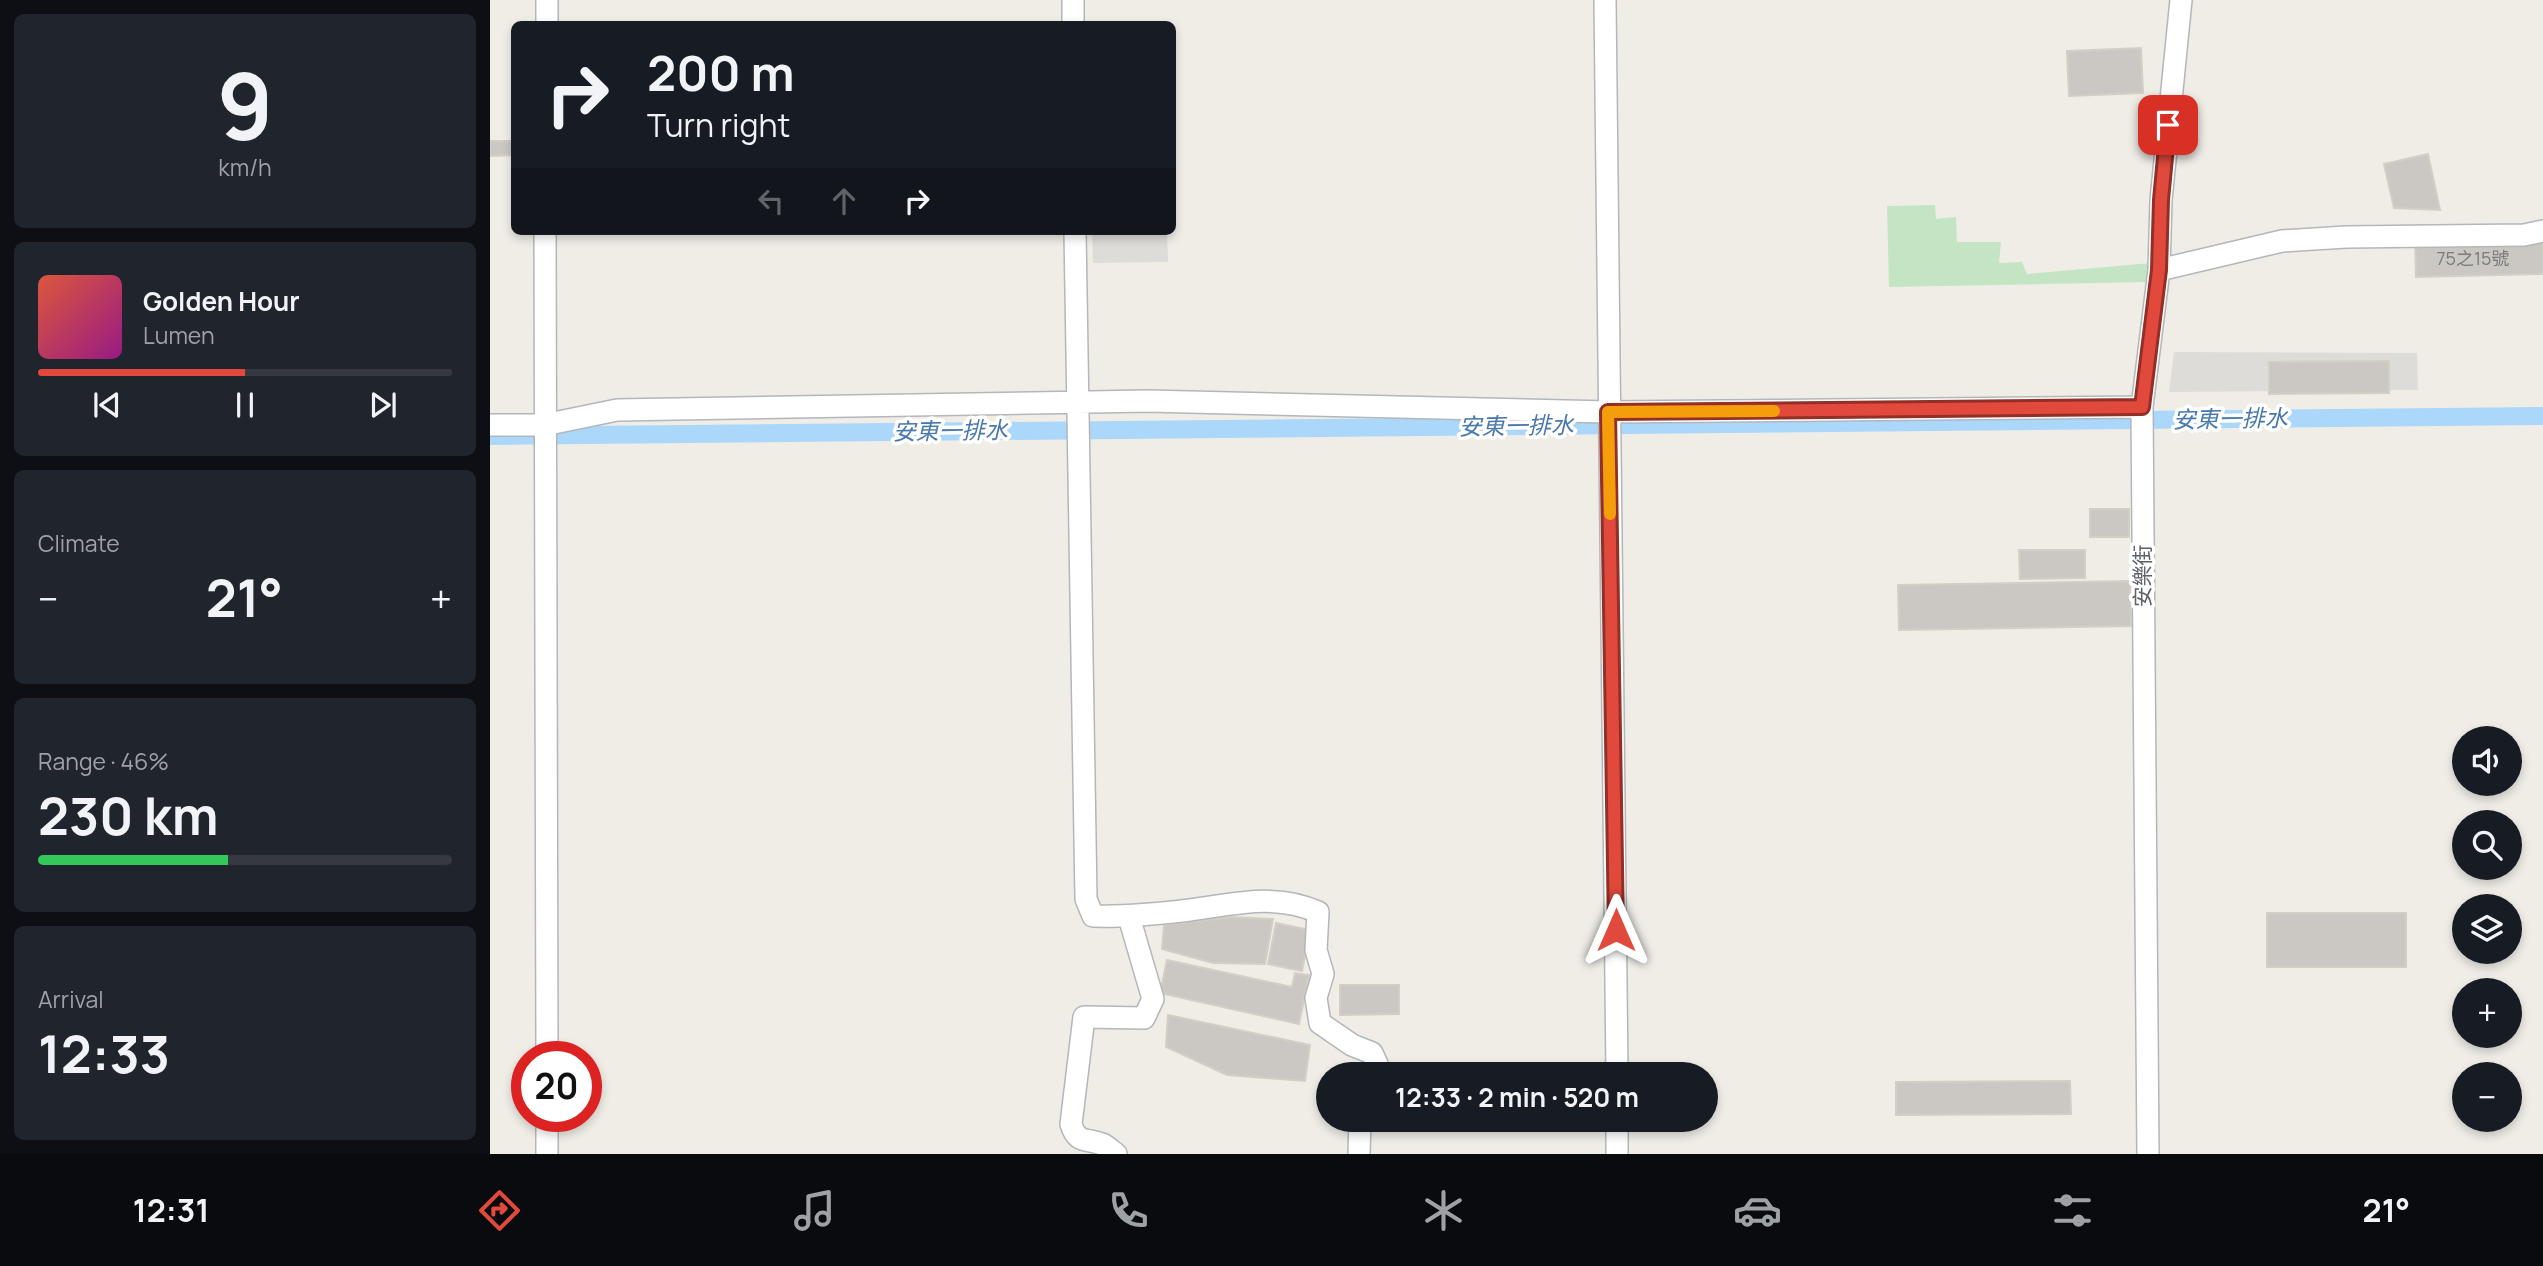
<!DOCTYPE html>
<html lang="en">
<head>
<meta charset="utf-8">
<style>
	:root { --surface:#171b24; --page:#20242c; --text:#f1f3f6; --muted:#9ea1a6; --line:#363941; --accent:#e0493b }
	body { margin:0; font-family:Manrope,"Noto Sans TC",sans-serif; background:var(--page); color:var(--text); height:100vh; display:flex; flex-direction:column; font-size:26px; white-space:nowrap }
	* { box-sizing:border-box; margin:0 }
	p { font-size:23px; color:var(--muted) }
	.icon { flex:none; width:38px; height:38px; fill:none; stroke:currentColor; stroke-width:2; stroke-linecap:round; stroke-linejoin:round }
	.map { position:relative; flex:1; overflow:hidden }
	.details { display:flex; flex-direction:column; gap:14px; padding:14px; background:#0d0f14; width:490px }
	.details>* { flex:none }
	.banner { position:absolute; left:21px; top:21px; width:665px; height:214px; border-radius:10px; box-shadow:0 4px 10px #0003; background:#171b24; color:var(--text); overflow:hidden }
	.fabs { position:absolute; left:1962px; top:726px; display:grid; gap:14px }
	.fabs a { display:grid; place-items:center; width:70px; height:70px; border-radius:50%; background:var(--surface); box-shadow:0 4px 10px #0003; font-size:35px }
	.speed { position:absolute; left:21px; top:1041px; display:flex; gap:14px; font-size:35px; font-weight:700; text-align:center }
	.speed>* { display:grid; place-content:center; width:91px; height:91px; border-radius:50%; background:var(--surface); box-shadow:0 4px 10px #0003; line-height:1 }
	.speed .limit { border:10px solid #d22; background:#fff; color:#111 }
	.pin { position:absolute; display:grid; place-items:center; width:60px; height:60px; color:#fff; margin:-30px; border-radius:14px; box-shadow:0 4px 10px #0006 }
	.me { position:absolute; width:77px; margin:-38px; rotate:0deg; stroke-linejoin:round; filter:drop-shadow(0 0 5px #0008) }
	.turn { display:flex; align-items:center; gap:24px; height:147px; padding:0 21px; font-size:32px }
	.turn .icon { width:91px; height:91px; stroke-width:2.5 }
	.turn b { display:block; font-size:49px; line-height:60px }
	.lanes { display:flex; align-items:center; height:66px; padding:0 21px; background:#0003; justify-content:center; gap:35px; direction:ltr }
	.lanes .off { opacity:.35 }
	.big { font-size:52px; font-weight:700; line-height:1.1 }
	.details .tile { flex:1; display:flex; flex-direction:column; justify-content:center; gap:10px; min-width:0; padding:0 24px; border-radius:10px; background:var(--page) }
	.details .dial { align-items:center; gap:0 }
	.dial b { font-size:91px; line-height:1 }
	.song { display:flex; align-items:center; gap:21px }
	.cover { width:84px; height:84px; border-radius:10px; background:linear-gradient(135deg,hsl(10 70% 55%),hsl(310 70% 35%)) }
	.played { height:7px; border-radius:4px; background:linear-gradient(90deg,var(--accent) 50%,var(--line) 50%) }
	.keys { display:flex; justify-content:space-around; direction:ltr }
	.heat { display:flex; justify-content:space-between; align-items:center; font-size:38px; direction:ltr }
	.charge { height:10px; border-radius:5px; background:linear-gradient(90deg,#34c759 46%,var(--line) 0) }
	.trip { position:absolute; left:826px; top:1062px; width:402px; height:70px; border-radius:35px; background:var(--surface); box-shadow:0 4px 10px #0003; font-weight:700; line-height:70px; text-align:center }
	.dock { display:flex; height:112px; justify-content:space-around; align-items:center; background:#090b0e; color:var(--muted) }
	.dock .icon { width:49px; height:49px }
	.dock .selected { color:var(--accent) }
	.dock b { font-size:32px; color:var(--text) }
	main { display:flex; flex:1; min-height:0 }
	.map>svg:first-child { display:block }
	.industrial { fill:#dedcd8 }
	.green { fill:#c4e5c4 }
	.lines { fill:none; stroke-linecap:round; stroke-linejoin:round }
	.canal { stroke:#abd7fa; stroke-width:18 }
	.building { fill:#cbc8c3; stroke:#d4cfc5; stroke-width:2 }
	.minor-casing { stroke:#b3b6ba; stroke-width:24 }
	.minor { stroke:#fff; stroke-width:21 }
	.route-casing { stroke:#922f26; stroke-width:18 }
	.route { stroke:#e0493b; stroke-width:12 }
	.slow { stroke:#f59e0b; stroke-width:12 }
	.labels { text-anchor:middle; stroke-width:7; stroke-linejoin:round; paint-order:stroke }
	.number-label { font-size:18px; fill:#797b7d }
	.street-label { font-size:21px; fill:#5e6166; stroke:#fff }
	.water-label { font-size:23px; font-style:italic; fill:#4878ac; stroke:#fff }
</style>
</head>
<body>
<main>
<section class="details">
<div class="tile dial"><b>9</b><p>km/h</p></div>
<div class="tile">
<div class="song"><i class="cover"></i><div><b>Golden Hour</b><p>Lumen</p></div></div>
<div class="played"></div>
<div class="keys"><svg class="icon" aria-label="previous" viewBox="0 0 24 24"><path d="M18 5L8 12l10 7zM5 5v14"/></svg><svg class="icon" aria-label="pause" viewBox="0 0 24 24"><path d="M8 5v14M16 5v14"/></svg><svg class="icon" aria-label="next" viewBox="0 0 24 24"><path d="M6 5l10 7-10 7zM19 5v14"/></svg></div>
</div>
<div class="tile"><p>Climate</p>
<div class="heat"><a>−</a><b class="big">21°</b><a>+</a></div>
</div>
<div class="tile"><p>Range · 46%</p><b class="big">230 km</b><div class="charge"></div></div>
<div class="tile"><p>Arrival</p><b class="big">12:33</b></div>
</section>
<div class="map">
<svg width="2053" height="1154" viewBox="0 0 2053 1154">
	<rect width="100%" height="100%" fill="#efede6"/>
	<path class="industrial" d="M602,231h75l1,31 -75,1z
		M1684,352l243,1 1,37 -249,2z"/>
	<path class="green" d="M1445,205l1,14 20,-2 1,25h44l-2,21 23,-1 5,12 124,-11 -2,19 -260,5 -2,-81z"/>
	<g class="lines">
		<path class="canal" d="M0,436l2053,-20"/>
	</g>
	<path class="building" d="M1651,48l2,45 -74,3 -2,-45z
		M0,141h24v14l-24,1z
		M1938,154l12,56 -46,-2 -10,-44z
		M2053,238v36l-127,3 -1,-37z
		M1899,361v32l-120,1v-32z
		M1600,509h39v28h-39z
		M1529,550h66v28l-65,1z
		M1640,581l1,45 -232,4 -1,-45z
		M1777,913h139v54h-139z
		M741,917l42,2 -8,45 -52,-1 -51,-14 2,-24z
		M786,923l34,7 -8,41 -34,-7z
		M677,960l125,27 3,-14 14,2 -10,49 -139,-31z
		M850,985h59v29l-59,1z
		M678,1015l142,30 -5,36 -78,-6 -61,-28z
		M1580,1081l1,33 -175,1v-33z"/>
	<g class="lines">
		<defs>
			<path id="minor" d="M583,0v24
				M1115,0l12,1074
				M57,24v-24
				M55,231l2,826
				M585,231l11,668 7,17c33,1 64,-2 97,-6 45,-6 86,-17 128,2l-2,38 7,24 -7,24 4,25 32,22 20,8 5,11 -3,10
				M1669,270l123,-29 64,-4 178,-2 19,-4
				M0,425h54l73,-15 531,-9 460,11 534,-5
				M57,1116v38
				M1127,1120v34
				M626,1154c-4,-3 -9,-8 -14,-10 -16,-6 -25,0 -31,-20l13,-107 60,1 9,-19 -24,-82
				M869,1154l1,-34
				M1658,1154l-6,-747 17,-137 2,-70 20,-200"/>
		</defs>
		<use href="#minor" class="minor-casing"/>
		<use href="#minor" class="minor"/>
	</g>
	<g class="lines">
		<defs>
			<path id="route" d="M1126,930l-8,-518 534,-5 17,-137 2,-70 7,-75"/>
		</defs>
		<use href="#route" class="route-casing"/>
		<use href="#route" class="route"/>
		<path class="slow" d="M1120,514l-2,-102 166,-1"/>
	</g>
	<g class="labels">
		<g class="number-label">
			<text x="1983" y="265">75之15號</text>
		</g>
		<g class="street-label">
			<text transform="translate(1653 576) rotate(-90)" y="7">安樂街</text>
		</g>
		<g class="water-label">
			<text transform="translate(1740 419) rotate(-1)" y="8">安東一排水</text>
			<text transform="translate(1026 426) rotate(-1)" y="8">安東一排水</text>
			<text transform="translate(460 431) rotate(-1)" y="8">安東一排水</text>
		</g>
	</g>
</svg>
<div class="fabs">
<a><svg class="icon" aria-label="sound" viewBox="0 0 24 24"><path d="M4 9h4l5-4v14l-5-4H4zM17 9q2 3 0 6"/></svg></a>
<a><svg class="icon" aria-label="search" viewBox="0 0 24 24"><circle cx="10" cy="10" r="6"/><path d="M15 15l6 6"/></svg></a>
<a><svg class="icon" aria-label="layers" viewBox="0 0 24 24"><path d="M12 4l9 5-9 5-9-5zM3 14l9 5 9-5"/></svg></a>
<a>+</a>
<a>−</a>
</div>
<div class="speed"><div class="limit">20</div></div>
<div class="pin" style="left:1678px;top:125px;background:#d93025"><svg class="icon" aria-label="arrive" viewBox="0 0 24 24"><path d="M6 21V4h12l-3 4 3 4H6"/></svg></div>
<svg class="me" style="left:1126px;top:930px" viewBox="-20 -20 40 40"><path d="M0-17L14 15 0 8-14 15z" fill="#e0493b" stroke="#fff" stroke-width="4"/></svg>
<div class="trip">12:33 · 2 min · 520 m</div>
<div class="banner">
<div class="turn"><svg class="icon" aria-label="right" viewBox="0 0 24 24"><path d="M7 20v-9h11M14 6l5 5-5 5"/></svg><div><b>200 m</b>Turn right</div></div>
<div class="lanes"><svg class="icon off" aria-label="left" viewBox="0 0 24 24"><path d="M17 20v-9H6M10 6l-5 5 5 5"/></svg><svg class="icon off" aria-label="ahead" viewBox="0 0 24 24"><path d="M12 20V5M6 11l6-6 6 6"/></svg><svg class="icon" aria-label="right" viewBox="0 0 24 24"><path d="M7 20v-9h11M14 6l5 5-5 5"/></svg></div>
</div>
</div>
</main>
<nav class="dock">
<b>12:31</b>
<svg class="icon selected" aria-label="directions" viewBox="0 0 24 24"><path d="M12 3l9 9-9 9-9-9zM9 14v-3h6M13 9l2 2-2 2"/></svg>
<svg class="icon" aria-label="music" viewBox="0 0 24 24"><path d="M9 18V5l10-2v13"/><circle cx="6" cy="18" r="3"/><circle cx="16" cy="16" r="3"/></svg>
<svg class="icon" aria-label="phone" viewBox="0 0 24 24"><path d="M5 4h4l2 5-3 2q2 4 5 5l2-3 5 2v4C11 20 4 13 5 4z"/></svg>
<svg class="icon" aria-label="climate" viewBox="0 0 24 24"><path d="M12 3v18M4 7l16 10M4 17L20 7"/></svg>
<svg class="icon" aria-label="car" viewBox="0 0 24 24"><path d="M5 17H2v-5l4-1 3-4h7l3 4 3 1v5h-3M9 17h6M6 11h13"/><circle cx="7" cy="17" r="2"/><circle cx="17" cy="17" r="2"/></svg>
<svg class="icon" aria-label="filters" viewBox="0 0 24 24"><path d="M4 7h16M4 17h16"/><circle cx="9" cy="7" r="2"/><circle cx="15" cy="17" r="2"/></svg>
<b>21°</b>
</nav>
</body>
</html>
